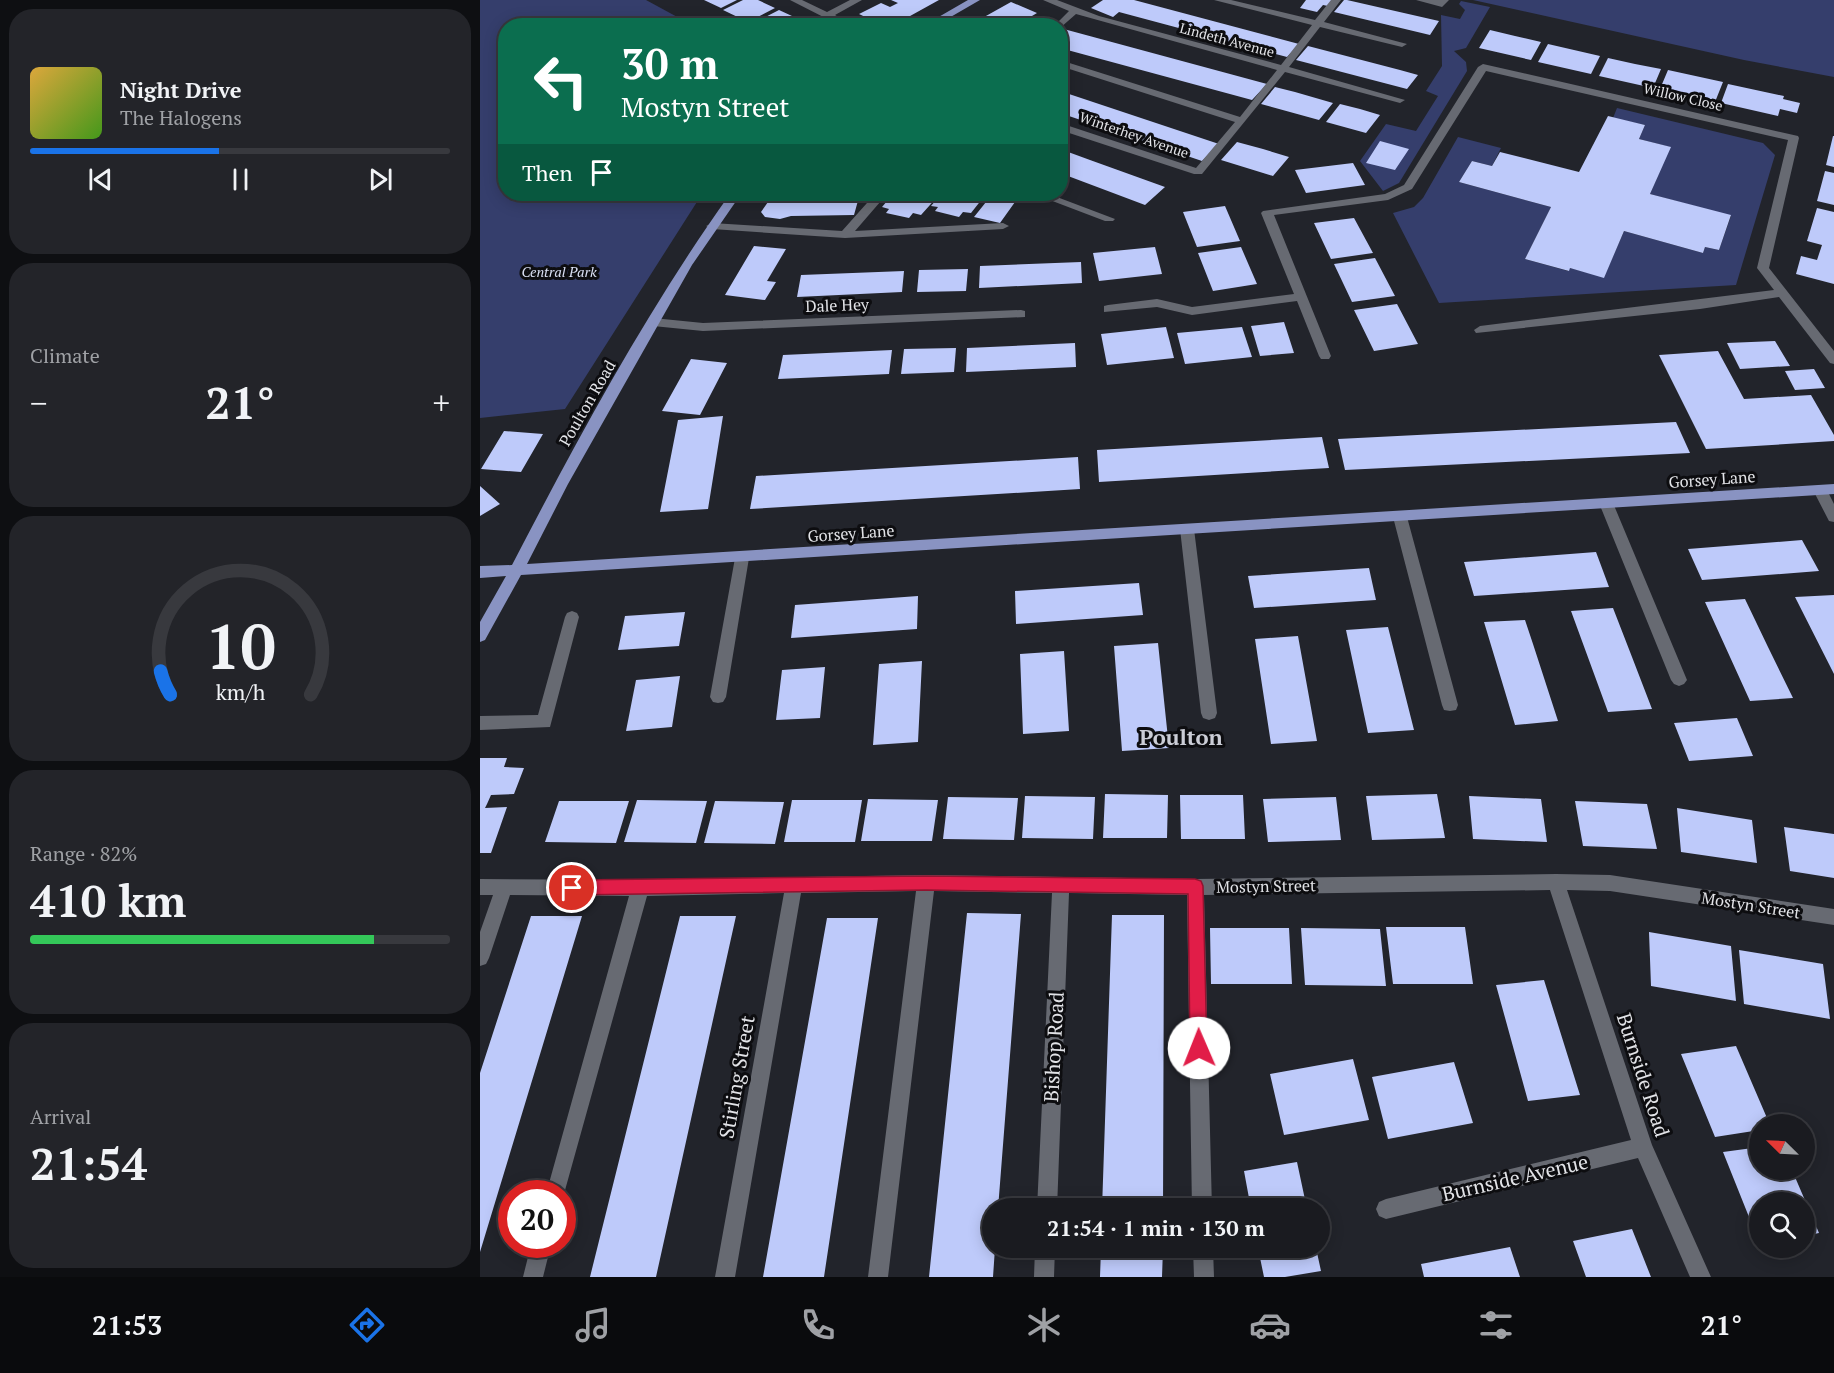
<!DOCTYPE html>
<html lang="en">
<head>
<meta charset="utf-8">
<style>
	:root { --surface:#1a1b20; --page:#232429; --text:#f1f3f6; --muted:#9fa1a5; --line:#38393e; --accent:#1a73e8 }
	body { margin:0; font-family:"PT Serif",serif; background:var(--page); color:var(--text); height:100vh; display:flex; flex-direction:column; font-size:22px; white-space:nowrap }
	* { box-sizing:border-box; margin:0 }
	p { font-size:20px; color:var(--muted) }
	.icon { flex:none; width:33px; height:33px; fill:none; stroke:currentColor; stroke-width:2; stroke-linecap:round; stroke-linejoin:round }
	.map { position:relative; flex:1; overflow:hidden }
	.sheet { display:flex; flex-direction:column; gap:9px; padding:9px; background:#0e0f12; width:480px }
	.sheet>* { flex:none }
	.hud { position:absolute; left:18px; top:18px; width:570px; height:183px; border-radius:24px; box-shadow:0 3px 15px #0003,0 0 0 2px var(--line); background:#0b6e4f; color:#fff; overflow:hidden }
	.needle { width:39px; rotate:294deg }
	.controls { position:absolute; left:1269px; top:1114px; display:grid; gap:12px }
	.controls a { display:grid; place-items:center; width:66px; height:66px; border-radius:50%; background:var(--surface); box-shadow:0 3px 15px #0003,0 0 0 2px var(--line); font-size:30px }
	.speed { position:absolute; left:18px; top:1180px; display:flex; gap:12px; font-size:30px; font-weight:700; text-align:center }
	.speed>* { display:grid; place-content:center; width:78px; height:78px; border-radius:50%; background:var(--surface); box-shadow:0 3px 15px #0003,0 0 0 2px var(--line); line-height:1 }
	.speed .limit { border:9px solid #d22; background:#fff; color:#111 }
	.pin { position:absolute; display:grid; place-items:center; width:51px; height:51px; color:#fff; margin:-26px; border:3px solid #fff; border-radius:50%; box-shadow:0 2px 6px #0007 }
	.me { position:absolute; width:66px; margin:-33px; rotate:359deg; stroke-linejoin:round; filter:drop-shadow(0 0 4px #0008) }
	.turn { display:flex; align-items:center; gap:21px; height:126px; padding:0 24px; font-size:27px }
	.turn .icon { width:78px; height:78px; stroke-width:2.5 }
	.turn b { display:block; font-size:42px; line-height:51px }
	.then { display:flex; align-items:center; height:57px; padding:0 24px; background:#0003; gap:12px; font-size:22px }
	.big { font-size:45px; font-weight:700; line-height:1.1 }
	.sheet .widget { flex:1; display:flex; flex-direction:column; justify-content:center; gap:9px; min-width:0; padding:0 21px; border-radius:24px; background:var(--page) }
	.sheet .dial { align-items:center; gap:0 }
	.dial svg { height:156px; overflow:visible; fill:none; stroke:var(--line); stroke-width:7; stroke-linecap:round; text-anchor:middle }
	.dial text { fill:var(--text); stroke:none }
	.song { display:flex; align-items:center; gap:18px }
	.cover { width:72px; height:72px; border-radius:9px; background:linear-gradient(135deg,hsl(40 70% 55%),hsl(100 70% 35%)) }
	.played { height:6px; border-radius:3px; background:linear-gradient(90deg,var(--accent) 45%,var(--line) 45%) }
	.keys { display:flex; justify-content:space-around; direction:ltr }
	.heat { display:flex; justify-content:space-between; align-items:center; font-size:33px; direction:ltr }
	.charge { height:9px; border-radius:4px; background:linear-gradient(90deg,#34c759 82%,var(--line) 0) }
	.trip { position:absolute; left:502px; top:1198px; width:348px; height:60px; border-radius:30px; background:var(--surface); box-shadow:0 3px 15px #0003,0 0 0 2px var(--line); font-weight:700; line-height:60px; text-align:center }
	.tabs { display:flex; height:96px; justify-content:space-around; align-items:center; background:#0a0b0d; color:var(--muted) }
	.tabs .icon { width:42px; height:42px }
	.tabs .selected { color:var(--accent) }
	.tabs b { font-size:27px; color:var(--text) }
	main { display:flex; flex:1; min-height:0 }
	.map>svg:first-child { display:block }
	.green { fill:#353e6c }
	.building { fill:#becafa }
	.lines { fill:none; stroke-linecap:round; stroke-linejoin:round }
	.minor { fill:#676a72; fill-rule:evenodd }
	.major { fill:#8993c2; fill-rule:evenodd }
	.route { fill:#e11d48; stroke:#92132f; stroke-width:1.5 }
	.labels { text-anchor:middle; stroke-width:6; stroke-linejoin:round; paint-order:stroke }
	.far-street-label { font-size:14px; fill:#e2e3e7; stroke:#0d0d10 }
	.far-park-label { font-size:14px; font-style:italic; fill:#dae0f4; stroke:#0d0d10 }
	.street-label { font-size:16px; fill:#e2e3e7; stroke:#0d0d10 }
	.near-street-label { font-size:20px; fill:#e2e3e7; stroke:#0d0d10 }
	.district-label { font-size:22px; font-weight:bold; fill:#cbcdd6; stroke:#0d0d10 }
</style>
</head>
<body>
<main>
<section class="sheet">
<div class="widget">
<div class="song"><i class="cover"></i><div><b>Night Drive</b><p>The Halogens</p></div></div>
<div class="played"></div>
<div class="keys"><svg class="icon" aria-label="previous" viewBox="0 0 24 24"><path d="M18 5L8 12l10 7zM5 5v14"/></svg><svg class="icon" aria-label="pause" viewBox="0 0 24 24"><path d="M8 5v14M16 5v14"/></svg><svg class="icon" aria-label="next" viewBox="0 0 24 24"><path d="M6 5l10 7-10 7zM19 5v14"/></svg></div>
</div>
<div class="widget"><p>Climate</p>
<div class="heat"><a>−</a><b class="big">21°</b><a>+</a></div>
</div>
<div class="widget dial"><svg viewBox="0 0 100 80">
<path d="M14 69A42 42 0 1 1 86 69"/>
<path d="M14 69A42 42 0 0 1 9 57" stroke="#1a73e8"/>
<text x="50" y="56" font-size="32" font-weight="700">10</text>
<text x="50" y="72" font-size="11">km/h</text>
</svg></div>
<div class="widget"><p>Range · 82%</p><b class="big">410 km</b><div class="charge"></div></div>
<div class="widget"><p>Arrival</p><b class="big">21:54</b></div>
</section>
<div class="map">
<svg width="1354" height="1277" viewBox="0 0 1354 1277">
	<rect width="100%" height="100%" fill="#22242b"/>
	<path class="green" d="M0,0h166l46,25 -186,1v168h196l-137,215 -85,9z
		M993,0h361v77l-90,-17z
		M981,1l29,6 -24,41 -12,3 12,11 1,9 -68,112 -16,8 -23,-30 26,-37 30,7 22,-35 -12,-5 16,-25 -1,-51 19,4 5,-9 -6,-6z
		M1137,108l146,35 12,12 -39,130 -297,18 -46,-90 21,-6 9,-9 35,-61 43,11 -9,18 -20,-5 -13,21 92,25 -26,52 43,12 2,-3 34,9 20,-46 79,22 2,-6 14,3 12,-34 -81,-22 20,-47 -31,-8 6,-14 -32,-7z"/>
	<path class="building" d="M224,0h33l-16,8z
		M263,0h15l17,8 -27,14 -25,-12z
		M411,0h48l-47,26h-8l-25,-12 22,-11 9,4 8,-4z
		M623,0h31l165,44 -12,13 -168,-45 -6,5 -22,-9z
		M826,0h27l-5,6 -5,-1 -6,7 -17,-4z
		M864,0h3l92,21 -9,14 -96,-23z
		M531,2l26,11 -22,13h-47z
		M299,10l26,12 -6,4 -47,-2z
		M580,28l207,56 -15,16 -192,-52z
		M1010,30l25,6 26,6 -10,18 -52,-12z
		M1068,44l52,12 -9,18 -53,-12z
		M828,46l92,24 18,5 -11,14 -111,-29z
		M1128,58l27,6 26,5 -8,19 -54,-12z
		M1188,70l55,12 -8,20 -55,-13z
		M1248,84l56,12 -1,3 17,4 -3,10 -17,-4 -2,7 -57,-13z
		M795,87l20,5 38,11 -14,17 -58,-16z
		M580,91l159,53 -17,17 -142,-48z
		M860,104l20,5 20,6 -14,18 -40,-11z
		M1128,116l37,9 -6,14 32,8 -21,47 81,21 -12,35 -14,-3 -2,6 -79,-22 -20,47 -34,-10 -1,3 -44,-12 26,-52 -92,-25 13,-21 20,5 8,-14 79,20z
		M1353,136h1v31l-8,-2z
		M900,141l29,8 -14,21 -29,-7z
		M757,142l26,7 26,8 -16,19 -52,-16z
		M580,149l30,11 75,27 -20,18 -85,-32z
		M873,163l12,22 -59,8 -11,-23z
		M1345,171l9,2v32l-17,-4z
		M300,194h27l-4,8h22v-5h34l-5,18 -63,1 -11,3 -15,-2 -4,-5 7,-10 7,-3z
		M413,194h36l9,2 -17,19 -8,-2 -4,5 -23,-5 3,-4 -7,-2z
		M461,194h45l-15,19 -8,-1 -4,5 -24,-6 3,-4 -7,-1z
		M510,197l25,5 -15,21 -26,-6z
		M745,206l15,35 -43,6 -14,-35z
		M1337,208l17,4v72l-38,-10 5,-18 16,4 5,-15 -15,-4z
		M874,218l19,35 -42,6 -17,-36z
		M274,246l32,3 -19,32 9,1 -11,18 -40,-5z
		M675,247l7,27 -63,7 -6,-28z
		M761,247l16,37 -44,7 -15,-38z
		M895,258l20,38 -43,6 -18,-38z
		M601,262l1,21 -103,5 1,-22z
		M488,269l-2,22 -49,1 2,-22z
		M424,271l-2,21 -105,5 4,-22z
		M917,304l21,40 -44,7 -20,-41z
		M804,322l10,31 -34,3 -9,-30z
		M686,327l8,31 -67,7 -6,-31z
		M762,327l10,30 -67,7 -8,-31z
		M1295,341l15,25 -50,3 -13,-26z
		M595,343l1,24 -110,5 1,-24z
		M476,348l-2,24 -53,2 3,-25z
		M412,350l-3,24 -111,5 5,-24z
		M1238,351l26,48 67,-4 23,40v6l-128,8 -47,-94z
		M211,359l36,4 -27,52 -38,-4z
		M1334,369l11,19 -30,2 -10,-19z
		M243,416l-15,93 -48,3 18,-92z
		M1196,422l14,31 -345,17 -7,-31z
		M24,431l39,3 -22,38 -40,-3z
		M842,437l7,31 -230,14 -2,-32z
		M598,457l2,32 -330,20 6,-33z
		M0,486l20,18 -20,12z
		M1322,540l17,31 -117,9 -14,-31z
		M1116,552l13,35 -135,9 -10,-34z
		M889,568l7,32 -122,8 -6,-32z
		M659,583l4,32 -127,9 -1,-33z
		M1354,595v79l-39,-77z
		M438,596l-1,33 -126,9 4,-33z
		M1265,599l23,48 25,51 -43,3 -45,-99z
		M1133,608l19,49 20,52 -44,3 -37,-101z
		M205,612l-6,34 -61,4 7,-34z
		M1045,620l8,24 25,77 -43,4 -31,-103z
		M908,627l26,103 -46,3 -22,-103z
		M818,636l19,105 -46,3 -16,-105z
		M678,643l11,105 -47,3 -8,-105z
		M584,651l5,80 -46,3 -3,-80z
		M442,661l-4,81 -45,3 6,-81z
		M345,667l-5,51 -44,2 6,-50z
		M200,676l-8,51 -46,4 10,-51z
		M1257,718l16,38 -64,5 -15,-38z
		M0,758h27l-3,9 20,1 -10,26 -23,1 -4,9 -2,4 22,-1 -16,46h-11z
		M625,794l63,1 -1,43h-64z
		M957,794l8,44 -73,2 -6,-44z
		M700,795h63l2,44h-64z
		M545,796l70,1 -2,42 -71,-1z
		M989,796l72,3 6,43 -74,-3z
		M468,797l70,1 -4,42 -71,-1z
		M856,797l5,43 -73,2 -5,-43z
		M388,799l70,1 -6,41h-71z
		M157,800l70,1 -11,42 -72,-1z
		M312,800h70l-7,42h-71z
		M79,801h70l-13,42 -71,-1z
		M235,801l69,1 -9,42 -71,-1z
		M1095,801l72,3 10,45 -74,-3z
		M1197,808l75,12 5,43 -76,-11z
		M1304,827l50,7v44l-44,-7z
		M487,913l54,1 -23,295h-5v39h2l-2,29h-64z
		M632,915h52l-1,294h-61z
		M51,916h51l-102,336v-179z
		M200,916h56l-80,361h-66z
		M347,918h51l-54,359h-61z
		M906,927h79l8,57h-80z
		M730,928h79l3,56h-81z
		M821,928l79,1 6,57 -81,-1z
		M1169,932l82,14 5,55 -85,-15z
		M1259,950l84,14 7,55 -86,-15z
		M1064,980l36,115 -52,6 -32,-116z
		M1256,1046l34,79h-10v5l-45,7 -34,-83z
		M873,1059l16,61 -85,15 -14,-61z
		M974,1062l19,61 -85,16 -16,-62z
		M1280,1147v23h32l27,63 -15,3v-33h-44l-1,39 -36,-90z
		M817,1162l10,47h-56l-7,-38z
		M1152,1229l19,48h-65l-13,-36z
		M1030,1247l10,30h-96l-3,-13z
		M621,1248h62l-1,29h-62z
		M778,1248h58l5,23 -36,6h-21z"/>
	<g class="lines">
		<path class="minor" d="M310,0h12l25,12 23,-12h12l-27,15 19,11h-13z
			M563,0h14l42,16 182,49 31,-40 -98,-25h17l84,20 16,-20h10l-17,22 83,22 -5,3 -82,-20 -31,40 116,33 -5,3 -115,-31 -83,102h-8l-134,-44v-7l136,45 39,-46 -175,-56v-6l180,57 37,-47 -201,-56 -16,14v-2h-6l15,-15z
			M936,0h33l-7,7z
			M1003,64l315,72 1,2 -30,130 65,83v13l-4,-1 -51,-66 -79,12 -224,24 -2,-3 6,-4 294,-36 -17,-22 31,-128 -302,-69 -74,118 -24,11 -114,15 57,141 -2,3h-8l-2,-3 -22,-55 -105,14 -35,-8 -53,5v-6l4,-1 49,-6 35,8 102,-13 -33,-81 2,-2 122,-17 19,-9 74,-118z
			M395,194h12l-32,37 148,-8 6,3 -6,3 -158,9 -133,-9 -6,-3 6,-3 130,8z
			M554,194h15l66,25 -2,2h-8z
			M541,310l4,1v6l-322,14 -50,-5 -6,-4 6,-4 50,5z
			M1340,485l5,1 9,18v18l-5,-1 -16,-31z
			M1126,498l7,5 74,177 -3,4 -5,2 -5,-2 -3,-4 -72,-177z
			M920,512l7,5 51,188 -2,5 -6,1 -6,-1 -2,-5 -49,-188z
			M707,524l7,5 23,184 -2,5 -6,2 -6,-2 -2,-5 -21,-184z
			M262,553l7,5 -23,139 -3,5 -5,1 -5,-1 -3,-5 25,-139z
			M92,611l5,2 2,4 -29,110 -70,3v-14l58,-1 27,-98 2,-4z
			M1076,874l54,1 224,34v16l-224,-34 -43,-1 85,255 59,132h-21l-52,-119 -252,61 -7,-3 -3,-7 3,-7 7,-3 245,-59 -81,-250 -346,5 8,314h-20l-5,-314 -118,-2 -12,316h-20l15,-316 -118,-2 -46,386h-20l48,-386 -115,2 -66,384h-20l69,-384 -137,3 -85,305v-7h-16l83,-298 -119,-1 -21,63 -3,6 -6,2v-34l13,-37h-13v-16l160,1 286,-5 269,4z
			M51,1245h20l-8,32h-20z
			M555,1248h20l-1,29h-20z
			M713,1248h20l1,29h-20z"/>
		<path class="major" d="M488,0h12l-45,26h-12z
			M250,194h11l-49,71 -124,219 -41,80 1307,-80v10l-1313,81 -36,65 -5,2v-20l26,-46 -26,2v-12l32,-1c66,-127 135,-255 218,-371z"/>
	</g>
	<path class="route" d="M446,876l269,3 6,2 2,5 4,162 -2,6 -6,2 -6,-2 -3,-6 -2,-154 -262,-4 -354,5 -6,-2 -2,-5 2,-6 6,-2z"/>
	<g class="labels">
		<g class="far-street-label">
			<text transform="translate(747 40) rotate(15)" y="5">Lindeth Avenue</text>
			<text transform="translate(1203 97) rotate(13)" y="5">Willow Close</text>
			<text transform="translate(654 135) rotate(19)" y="5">Winterhey Avenue</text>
		</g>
		<g class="far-park-label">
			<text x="79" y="277">Central Park</text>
		</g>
		<g class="street-label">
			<text transform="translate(357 305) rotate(-2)" y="6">Dale Hey</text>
			<text transform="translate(107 403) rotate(-60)" y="6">Poulton Road</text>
			<text transform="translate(1232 479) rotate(-4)" y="6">Gorsey Lane</text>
			<text transform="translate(371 533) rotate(-4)" y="6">Gorsey Lane</text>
			<text transform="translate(786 886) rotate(-1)" y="6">Mostyn Street</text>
			<text transform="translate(1271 905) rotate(9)" y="6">Mostyn Street</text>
		</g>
		<g class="near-street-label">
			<text transform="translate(574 1047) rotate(-87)" y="7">Bishop Road</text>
			<text transform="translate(1163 1075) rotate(72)" y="7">Burnside Road</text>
			<text transform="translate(257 1077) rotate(-80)" y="7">Stirling Street</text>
			<text transform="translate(1035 1178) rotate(-13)" y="7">Burnside Avenue</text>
		</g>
		<g class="district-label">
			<text x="701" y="745">Poulton</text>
		</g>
	</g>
</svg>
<div class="controls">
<a><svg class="needle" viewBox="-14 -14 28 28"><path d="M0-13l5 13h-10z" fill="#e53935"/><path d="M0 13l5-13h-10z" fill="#9fa1a5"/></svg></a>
<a><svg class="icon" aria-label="search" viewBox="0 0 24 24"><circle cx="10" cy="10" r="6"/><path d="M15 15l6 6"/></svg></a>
</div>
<div class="speed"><div class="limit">20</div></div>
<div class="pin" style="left:92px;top:888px;background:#d93025"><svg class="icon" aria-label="arrive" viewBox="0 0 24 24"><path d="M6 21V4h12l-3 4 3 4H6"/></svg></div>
<svg class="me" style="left:719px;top:1048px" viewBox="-20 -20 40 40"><circle r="19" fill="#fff"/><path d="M0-13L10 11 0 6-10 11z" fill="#e11d48"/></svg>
<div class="trip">21:54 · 1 min · 130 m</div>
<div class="hud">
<div class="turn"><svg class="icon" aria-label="left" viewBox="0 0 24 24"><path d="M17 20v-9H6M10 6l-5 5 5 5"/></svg><div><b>30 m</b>Mostyn Street</div></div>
<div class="then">Then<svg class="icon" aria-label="arrive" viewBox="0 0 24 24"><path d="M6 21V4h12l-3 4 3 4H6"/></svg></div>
</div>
</div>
</main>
<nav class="tabs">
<b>21:53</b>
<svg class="icon selected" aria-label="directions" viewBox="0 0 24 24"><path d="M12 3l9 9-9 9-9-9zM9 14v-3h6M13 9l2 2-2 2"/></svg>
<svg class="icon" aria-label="music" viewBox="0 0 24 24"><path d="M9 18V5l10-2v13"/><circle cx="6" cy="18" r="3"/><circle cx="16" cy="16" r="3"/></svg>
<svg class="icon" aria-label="phone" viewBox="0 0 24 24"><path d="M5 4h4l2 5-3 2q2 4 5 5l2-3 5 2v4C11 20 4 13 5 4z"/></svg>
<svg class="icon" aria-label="climate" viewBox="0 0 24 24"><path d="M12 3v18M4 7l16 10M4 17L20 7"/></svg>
<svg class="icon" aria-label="car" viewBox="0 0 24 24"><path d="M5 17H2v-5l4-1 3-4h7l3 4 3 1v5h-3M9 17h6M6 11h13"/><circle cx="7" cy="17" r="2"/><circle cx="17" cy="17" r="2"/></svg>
<svg class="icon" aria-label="filters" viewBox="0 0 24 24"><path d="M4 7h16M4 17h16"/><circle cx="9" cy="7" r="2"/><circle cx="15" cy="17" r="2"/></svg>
<b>21°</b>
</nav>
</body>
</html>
